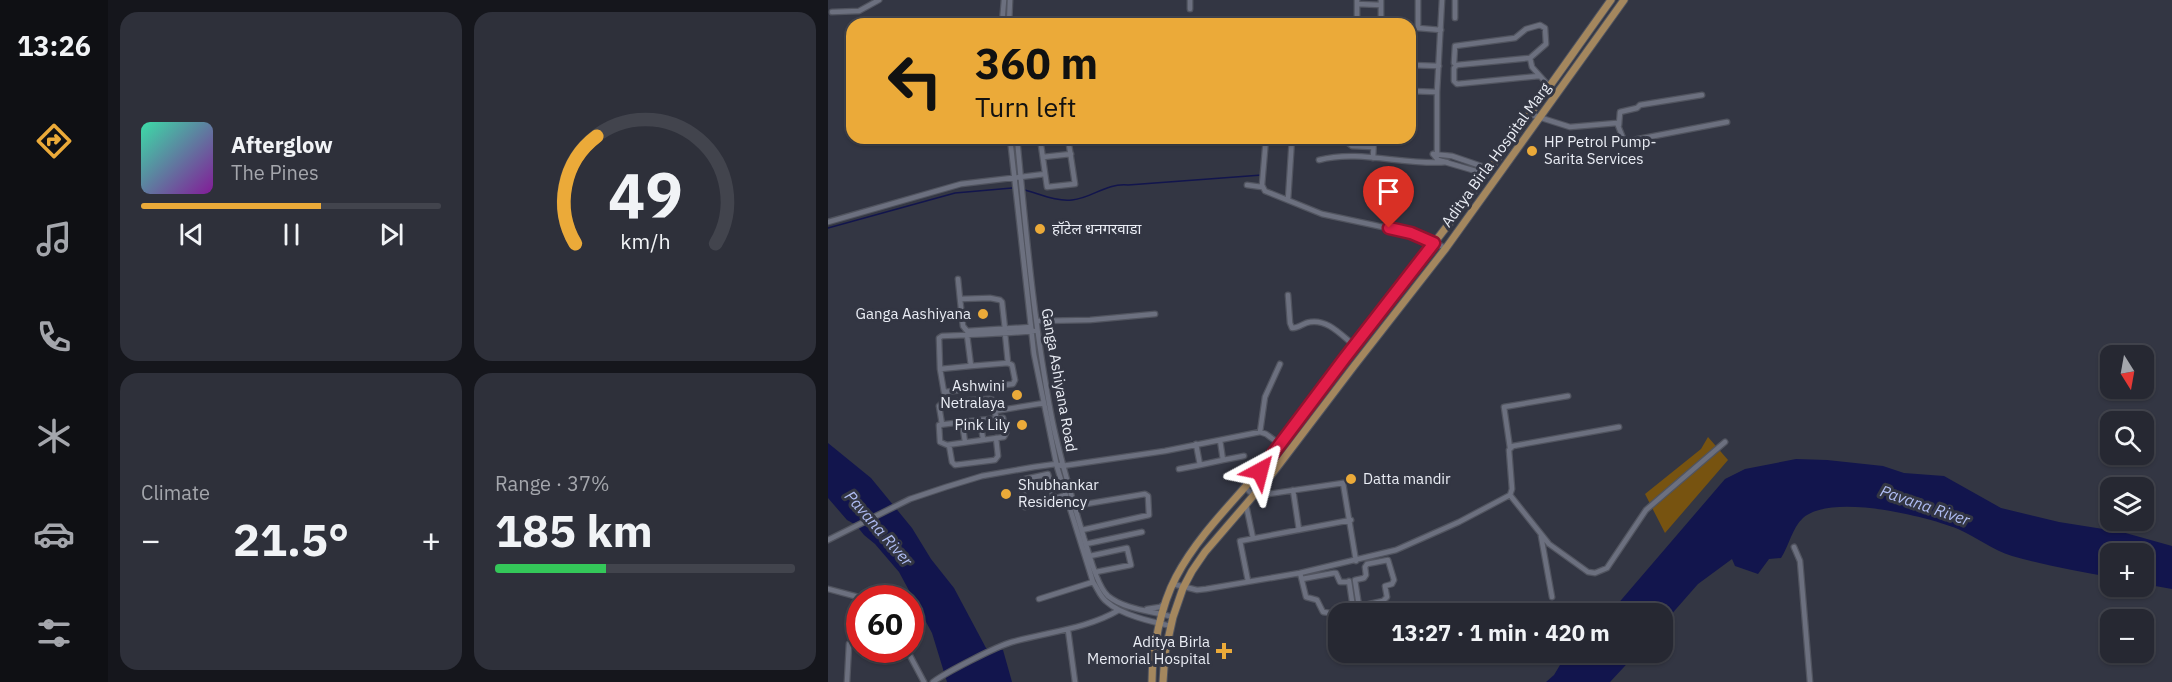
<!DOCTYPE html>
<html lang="en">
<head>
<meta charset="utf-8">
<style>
	:root { --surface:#262832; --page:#2e303a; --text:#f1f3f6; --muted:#a4a6ac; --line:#42444d; --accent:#ebaa39 }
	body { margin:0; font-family:"IBM Plex Sans","Noto Sans Devanagari",sans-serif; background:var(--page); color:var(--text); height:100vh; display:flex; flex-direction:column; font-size:22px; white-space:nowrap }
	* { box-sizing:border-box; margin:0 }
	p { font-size:20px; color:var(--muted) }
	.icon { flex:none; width:33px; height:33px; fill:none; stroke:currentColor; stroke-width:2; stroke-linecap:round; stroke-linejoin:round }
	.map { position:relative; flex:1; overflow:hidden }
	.sheet { display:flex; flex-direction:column; gap:12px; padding:12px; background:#15161c; width:720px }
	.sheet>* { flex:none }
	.banner { position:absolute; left:18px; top:18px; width:570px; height:126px; border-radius:18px; box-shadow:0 2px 4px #0004,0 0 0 2px var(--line); background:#ebaa39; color:#111; overflow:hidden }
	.needle { width:39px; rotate:169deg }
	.buttons { position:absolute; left:1272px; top:345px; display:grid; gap:12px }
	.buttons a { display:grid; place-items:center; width:54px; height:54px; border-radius:12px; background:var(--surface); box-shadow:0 2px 4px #0004,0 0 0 2px var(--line); font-size:30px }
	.speed { position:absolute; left:18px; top:585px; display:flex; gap:12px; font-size:30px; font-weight:700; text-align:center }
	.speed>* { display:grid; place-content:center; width:78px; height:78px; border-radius:50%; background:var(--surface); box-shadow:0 2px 4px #0004,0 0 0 2px var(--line); line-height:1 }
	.speed .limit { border:9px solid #d22; background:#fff; color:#111 }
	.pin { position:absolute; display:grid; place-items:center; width:51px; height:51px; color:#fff; margin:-62px -26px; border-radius:50% 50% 50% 0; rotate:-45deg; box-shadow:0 0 6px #0007 }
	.pin .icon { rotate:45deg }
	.me { position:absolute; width:66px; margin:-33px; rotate:38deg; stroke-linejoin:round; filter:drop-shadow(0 0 4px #0008) }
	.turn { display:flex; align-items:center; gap:21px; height:126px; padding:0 30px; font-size:27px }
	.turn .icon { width:78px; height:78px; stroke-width:2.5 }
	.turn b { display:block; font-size:42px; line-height:51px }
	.big { font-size:45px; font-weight:700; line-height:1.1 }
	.sheet .card { flex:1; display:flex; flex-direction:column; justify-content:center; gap:9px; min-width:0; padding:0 21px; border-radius:18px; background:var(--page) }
	.sheet .dial { align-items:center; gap:0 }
	.dial svg { height:156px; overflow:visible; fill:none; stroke:var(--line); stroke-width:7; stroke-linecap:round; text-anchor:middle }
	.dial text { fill:var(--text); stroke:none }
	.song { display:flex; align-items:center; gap:18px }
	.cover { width:72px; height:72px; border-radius:9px; background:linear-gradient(135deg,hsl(160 70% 55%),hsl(290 70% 35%)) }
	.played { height:6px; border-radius:3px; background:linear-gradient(90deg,var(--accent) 60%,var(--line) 60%) }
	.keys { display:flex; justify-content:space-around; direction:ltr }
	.heat { display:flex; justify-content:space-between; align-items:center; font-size:33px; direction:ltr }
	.charge { height:9px; border-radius:4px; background:linear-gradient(90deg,#34c759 37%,var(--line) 0) }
	.sheet .tiles { flex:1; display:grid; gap:12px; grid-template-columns:repeat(2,1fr) }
	.trip { position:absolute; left:500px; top:603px; width:345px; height:60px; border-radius:18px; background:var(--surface); box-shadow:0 2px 4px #0004,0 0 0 2px var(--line); font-weight:700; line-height:60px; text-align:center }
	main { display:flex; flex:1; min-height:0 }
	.menu { display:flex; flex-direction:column; width:108px; justify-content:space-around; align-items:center; background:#0f1014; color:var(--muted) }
	.menu .icon { width:42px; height:42px }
	.menu .on { color:var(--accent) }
	.menu b { font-size:27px; color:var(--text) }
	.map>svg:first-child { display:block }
	.green { fill:#775310 }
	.water { fill:#12154d }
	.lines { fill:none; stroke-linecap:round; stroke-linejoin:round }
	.stream { stroke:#12154d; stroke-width:1.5 }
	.minor-casing { stroke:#51545f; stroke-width:7 }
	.primary-casing { stroke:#51545f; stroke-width:9 }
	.minor { stroke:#6c707f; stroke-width:4.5 }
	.primary { stroke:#a4875e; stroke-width:7 }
	.route-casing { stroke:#92132f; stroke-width:15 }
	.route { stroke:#e11d48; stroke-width:10 }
	.poi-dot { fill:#ebaa39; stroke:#333643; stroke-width:2 }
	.labels { text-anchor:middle; stroke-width:6; stroke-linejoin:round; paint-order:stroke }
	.poi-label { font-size:15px; fill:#eaedf5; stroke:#333643; text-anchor:start }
	.street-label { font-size:15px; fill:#eaedf5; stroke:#333643 }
	.water-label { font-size:16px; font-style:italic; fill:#afbcf3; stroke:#333643 }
</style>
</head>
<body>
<main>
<nav class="menu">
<b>13:26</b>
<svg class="icon on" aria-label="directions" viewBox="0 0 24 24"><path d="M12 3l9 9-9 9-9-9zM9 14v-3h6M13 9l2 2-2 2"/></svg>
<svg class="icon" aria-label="music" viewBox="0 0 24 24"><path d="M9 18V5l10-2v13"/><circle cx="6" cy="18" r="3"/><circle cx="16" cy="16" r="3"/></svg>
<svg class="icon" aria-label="phone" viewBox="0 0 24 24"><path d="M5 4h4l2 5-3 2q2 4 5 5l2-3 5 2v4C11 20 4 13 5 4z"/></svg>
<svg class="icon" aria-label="climate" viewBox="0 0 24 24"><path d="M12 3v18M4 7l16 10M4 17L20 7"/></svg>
<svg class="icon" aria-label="car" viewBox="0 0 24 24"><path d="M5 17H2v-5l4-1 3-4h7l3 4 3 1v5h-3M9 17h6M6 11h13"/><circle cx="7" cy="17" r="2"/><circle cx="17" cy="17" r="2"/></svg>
<svg class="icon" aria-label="filters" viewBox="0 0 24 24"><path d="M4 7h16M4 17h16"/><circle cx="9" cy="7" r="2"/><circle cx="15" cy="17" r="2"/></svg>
</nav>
<section class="sheet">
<div class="tiles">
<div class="card">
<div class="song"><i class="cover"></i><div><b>Afterglow</b><p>The Pines</p></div></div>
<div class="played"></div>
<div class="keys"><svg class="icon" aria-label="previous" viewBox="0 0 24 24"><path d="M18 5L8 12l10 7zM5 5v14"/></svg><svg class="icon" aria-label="pause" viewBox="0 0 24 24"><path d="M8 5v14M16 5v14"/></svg><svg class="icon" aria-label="next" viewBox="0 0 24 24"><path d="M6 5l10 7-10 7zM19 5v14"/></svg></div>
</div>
<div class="card dial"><svg viewBox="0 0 100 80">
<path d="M14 69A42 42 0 1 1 86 69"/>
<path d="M14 69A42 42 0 0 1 25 14" stroke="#ebaa39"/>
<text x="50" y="56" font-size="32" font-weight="700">49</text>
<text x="50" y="72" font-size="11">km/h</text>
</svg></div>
<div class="card"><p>Climate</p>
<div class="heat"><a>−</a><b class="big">21.5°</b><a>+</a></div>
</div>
<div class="card"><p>Range · 37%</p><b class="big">185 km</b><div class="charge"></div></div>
</div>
</section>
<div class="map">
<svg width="1344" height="682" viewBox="0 0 1344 682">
	<rect width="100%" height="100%" fill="#333643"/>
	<path class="green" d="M880,437l20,23 -63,73 -20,-39 56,-45z"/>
	<path class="water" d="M0,443l43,35 41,50 19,31 23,29 32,60 17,2 9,32h-65l-15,-49 -33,-61 -24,-28 -11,-9 -8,-10 -9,-5 -19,-22z
		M968,459l31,1 56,6 21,7 40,3 57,32 58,14 63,10 50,14v43l-28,-5v-30h-34v23c-33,-6 -66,-12 -98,-21 -19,-6 -36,-19 -54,-27 -32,-13 -127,-36 -155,-11 -11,10 -14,28 -22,40l-12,1 -11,15 -23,-8 -3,-7 -34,25 -36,41v-11l-52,-1 115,-134 20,-10z
		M748,653v-1l61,1 -27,29h-64l8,-7 6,-10z"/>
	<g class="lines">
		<path class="stream" d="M197,190c15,4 32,12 47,10 21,-2 33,-17 56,-15l134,-10
			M0,228l127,-35 57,-5"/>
		<defs>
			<path id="minor" d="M362,0v9
				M590,0v28l23,2
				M627,0v18
				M529,4l24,1
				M4,12l27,-1 20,-11
				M174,24l2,-24
				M181,24l1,-24
				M529,24v-24
				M553,24v-24
				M702,58l2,9 17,19
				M626,63l1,-17 60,-8 11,-9 14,-4 5,3 1,16 -16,14 -73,7 -3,3v13l3,3 82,-8
				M582,65l29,1
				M582,91l27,1v61
				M609,92l5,-92
				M701,114l41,13 47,-4 6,15 5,3 99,-19
				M791,125l1,-13 17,-4 3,-3 62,-10
				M182,138l24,216 23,113 36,115c5,7 7,15 14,20 14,13 46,20 64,24
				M189,138c9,94 17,188 35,281 8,40 20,79 32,119 5,15 13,48 24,58 17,14 45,15 65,21
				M212,138l7,49 28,-3 -7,-46
				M438,138l-4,47 3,6 57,23 89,19 35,15
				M521,138l-1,5 4,3 21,1
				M605,154l19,2 38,13
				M605,154l5,6 48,14
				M215,157l28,-3
				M545,158l1,-20
				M491,160c41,-11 86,6 128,2
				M419,185l15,2
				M460,200l4,-62
				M0,222l133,-38 84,-10
				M130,279l2,20
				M460,295l2,28 2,5c7,0 11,-5 18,-6 18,-3 31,13 45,24
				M209,321l53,-1 65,-6
				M177,329l-3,-27 -2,-2 -10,-2 -30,1 3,27 4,5 64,-4
				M177,333l3,30 -37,3 -4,-31c22,-1 45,-2 67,-4
				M143,366l-31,3 4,23 69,-8 2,-4 -3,-15 -4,-2
				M112,369l-1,-31 3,-2 25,-1
				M167,411l49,-8
				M134,422l18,-2
				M114,424l-3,-18 4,-4 46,-3 4,1 3,17
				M432,432l5,-35 15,-33
				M392,440l3,20 21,-4
				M137,442l-3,-20 -23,3 1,17 7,3 57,-8 2,-4 -3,-15 -23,2 3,19
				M368,444l4,21 23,-5
				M121,445l3,17 3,3 40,-5 3,-4 -2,-18
				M682,448l-6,-41 64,-11
				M351,469l21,-4
				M418,488l8,8 89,-13 13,78
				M465,490l6,40
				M682,495l2,-6 -3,-39 4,-4 106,-19
				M226,499l-6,-25 -27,6 4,27 41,-12
				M418,505l7,33
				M246,506l71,-12 3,2 1,19 -67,15
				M713,536l11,61
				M0,540l82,-41 36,-12 36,-11 52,-9 22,-3 6,2 103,-15 95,-19 6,2 15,11
				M258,544l56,-12
				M966,547l6,14 10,121
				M262,556l37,-8 4,17 -35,7
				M472,573l6,24 11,3 6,12 7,1 53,-12 4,-4 -2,-11 7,-2 2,-4 -6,-20 -21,4 -2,3 1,8 -2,3 -9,2 4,26
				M474,579l32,-6h2l4,9h8
				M420,581l-8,-40 111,-21
				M521,581l4,27
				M345,584l24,6 9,-1 94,-16 96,-23 63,-28 51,-27 39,49 39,28 7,1 12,-5 39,-58 79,-68
				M0,589l34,9
				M211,599l54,-17
				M319,609l13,-2 4,-3
				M240,630l7,52
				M79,650l17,32
				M19,682l2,-38h11
				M105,682c12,-9 64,-36 79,-40 35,-10 75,-13 107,-32"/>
			<path id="primary" d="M324,682c0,-32 9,-77 24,-105 27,-51 74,-90 107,-136 55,-74 112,-147 168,-220 55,-72 107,-147 160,-221
				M335,682l2,-29 8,-36 10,-29 9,-17 13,-19 67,-78 82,-108 92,-118 178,-248"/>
		</defs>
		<use href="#minor" class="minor-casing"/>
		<use href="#primary" class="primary-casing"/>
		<use href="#minor" class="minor"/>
		<use href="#primary" class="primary"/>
	</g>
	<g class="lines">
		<defs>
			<path id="route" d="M432,471l84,-112 90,-116 -23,-10 -22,-5"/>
		</defs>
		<use href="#route" class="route-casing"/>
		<use href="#route" class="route"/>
	</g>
	<g class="poi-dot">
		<circle cx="704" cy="151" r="6"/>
		<circle cx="212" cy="229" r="6"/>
		<circle cx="155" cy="314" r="6"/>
		<circle cx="189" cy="395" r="6"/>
		<circle cx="194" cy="425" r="6"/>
		<circle cx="523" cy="479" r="6"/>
		<circle cx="178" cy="494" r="6"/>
		<path d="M393 642h6v6h6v6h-6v6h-6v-6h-6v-6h6z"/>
	</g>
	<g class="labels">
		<g class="poi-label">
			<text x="716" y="147">HP Petrol Pump-<tspan x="716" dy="17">Sarita Services</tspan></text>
			<text x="224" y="234">हॉटेल धनगरवाडा</text>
			<text x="143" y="319" text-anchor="end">Ganga Aashiyana</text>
			<text x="177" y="391" text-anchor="end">Ashwini<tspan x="177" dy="17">Netralaya</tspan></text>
			<text x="182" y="430" text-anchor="end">Pink Lily</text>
			<text x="535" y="484">Datta mandir</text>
			<text x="190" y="490">Shubhankar<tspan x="190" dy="17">Residency</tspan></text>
			<text x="382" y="647" text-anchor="end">Aditya Birla<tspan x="382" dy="17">Memorial Hospital</tspan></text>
		</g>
		<g class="street-label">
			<text transform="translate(668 155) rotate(-54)" y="5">Aditya Birla Hospital Marg</text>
			<text transform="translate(231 380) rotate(80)" y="5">Ganga Ashiyana Road</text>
		</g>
		<g class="water-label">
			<text transform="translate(1097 505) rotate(19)" y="6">Pavana River</text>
			<text transform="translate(51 528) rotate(49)" y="6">Pavana River</text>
		</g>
	</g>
</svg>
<div class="buttons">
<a><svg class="needle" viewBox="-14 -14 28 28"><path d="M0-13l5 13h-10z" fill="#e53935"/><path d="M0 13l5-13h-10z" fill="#a4a6ac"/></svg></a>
<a><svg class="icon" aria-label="search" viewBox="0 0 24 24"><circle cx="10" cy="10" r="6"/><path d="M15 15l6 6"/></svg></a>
<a><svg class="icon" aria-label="layers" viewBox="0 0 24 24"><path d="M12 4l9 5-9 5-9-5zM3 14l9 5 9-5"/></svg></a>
<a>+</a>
<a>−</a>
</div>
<div class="speed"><div class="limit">60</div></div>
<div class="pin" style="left:561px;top:228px;background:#d93025"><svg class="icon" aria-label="arrive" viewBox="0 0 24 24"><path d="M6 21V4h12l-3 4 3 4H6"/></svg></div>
<svg class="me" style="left:432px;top:471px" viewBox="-20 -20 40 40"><path d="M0-17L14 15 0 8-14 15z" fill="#e11d48" stroke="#fff" stroke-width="4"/></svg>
<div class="trip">13:27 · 1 min · 420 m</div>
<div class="banner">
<div class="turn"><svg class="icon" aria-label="left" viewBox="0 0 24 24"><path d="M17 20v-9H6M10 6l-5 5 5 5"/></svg><div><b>360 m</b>Turn left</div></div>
</div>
</div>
</main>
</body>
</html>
